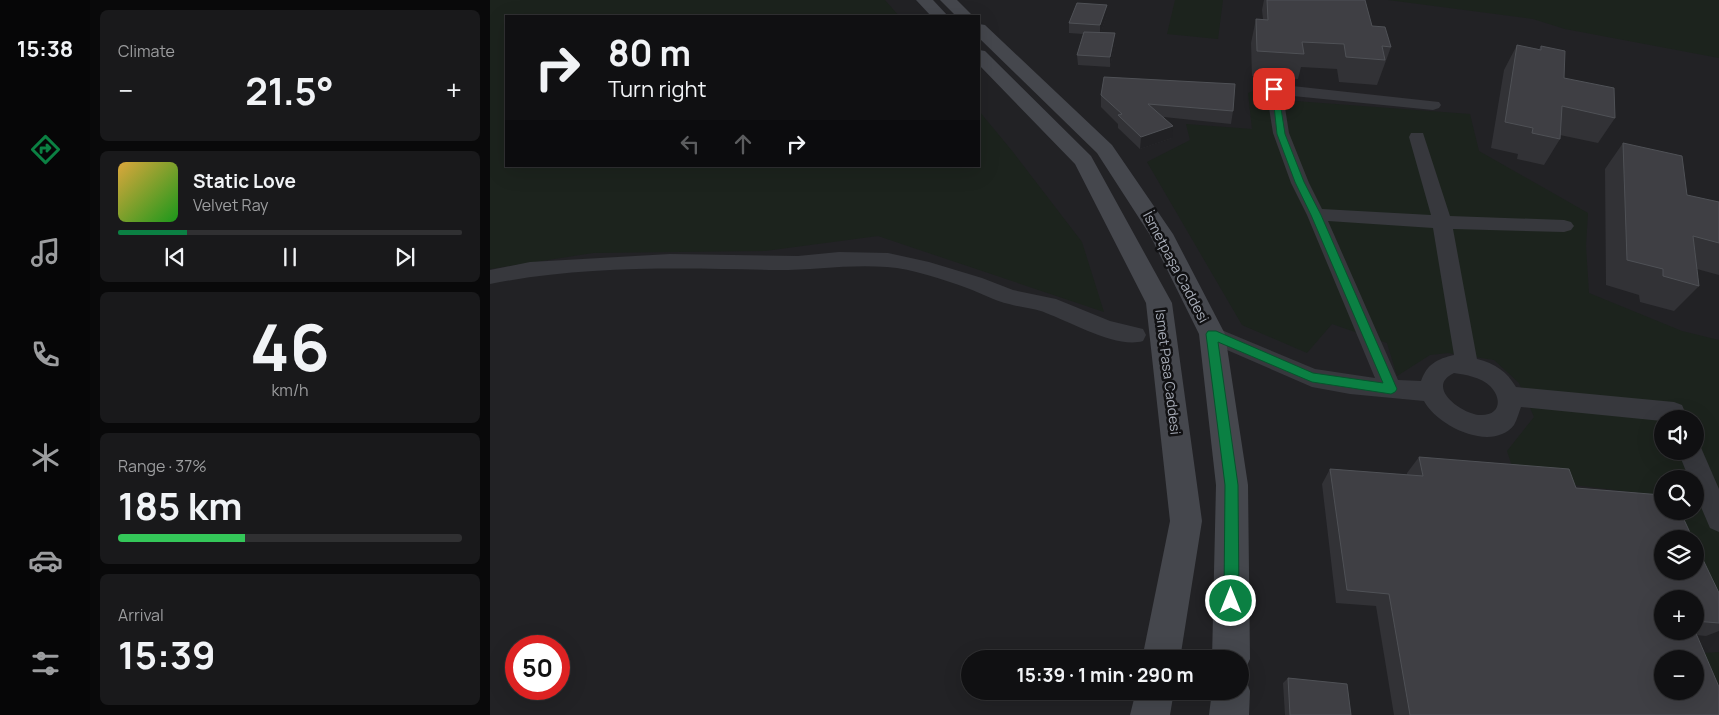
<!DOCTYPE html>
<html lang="en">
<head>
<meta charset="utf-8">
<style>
	:root { --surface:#101012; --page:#19191b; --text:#f1f3f6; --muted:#9c9d9f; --line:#303032; --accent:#0b8043 }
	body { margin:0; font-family:Manrope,sans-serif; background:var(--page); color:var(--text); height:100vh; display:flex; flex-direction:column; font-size:19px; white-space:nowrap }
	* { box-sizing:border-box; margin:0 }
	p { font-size:16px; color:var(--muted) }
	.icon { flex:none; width:28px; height:28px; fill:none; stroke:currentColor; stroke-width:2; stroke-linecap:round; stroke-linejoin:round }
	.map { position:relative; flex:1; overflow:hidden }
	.panel { display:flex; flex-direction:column; gap:10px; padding:10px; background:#09090a; width:400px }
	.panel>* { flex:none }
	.guide { position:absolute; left:15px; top:15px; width:475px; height:152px; border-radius:0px; box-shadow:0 5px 20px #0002,0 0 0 1px var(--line); background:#101012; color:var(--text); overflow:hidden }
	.controls { position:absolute; left:1164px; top:410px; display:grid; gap:10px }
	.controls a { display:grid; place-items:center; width:50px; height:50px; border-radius:50%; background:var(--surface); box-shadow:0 5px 20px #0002,0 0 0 1px var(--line); font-size:25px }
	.speed { position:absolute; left:15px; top:635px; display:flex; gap:10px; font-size:25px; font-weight:700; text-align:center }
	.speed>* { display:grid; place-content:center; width:65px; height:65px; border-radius:50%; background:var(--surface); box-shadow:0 5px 20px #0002,0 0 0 1px var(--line); line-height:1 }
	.speed .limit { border:8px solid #d22; background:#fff; color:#111 }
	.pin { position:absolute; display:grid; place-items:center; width:42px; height:42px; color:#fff; margin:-21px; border-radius:10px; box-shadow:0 2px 8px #0006 }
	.me { position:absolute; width:55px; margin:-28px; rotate:0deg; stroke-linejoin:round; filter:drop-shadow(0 0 4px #0008) }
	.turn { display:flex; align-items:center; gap:18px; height:105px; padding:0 20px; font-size:22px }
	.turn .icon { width:65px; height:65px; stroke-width:2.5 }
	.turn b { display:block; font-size:35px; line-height:42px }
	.lanes { display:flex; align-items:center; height:48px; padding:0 20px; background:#0003; justify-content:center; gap:25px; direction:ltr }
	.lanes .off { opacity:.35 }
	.big { font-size:38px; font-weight:700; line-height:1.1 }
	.panel .card { flex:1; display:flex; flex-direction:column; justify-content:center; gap:8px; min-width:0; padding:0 18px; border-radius:8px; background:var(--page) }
	.panel .dial { align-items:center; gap:0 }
	.dial b { font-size:65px; line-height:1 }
	.song { display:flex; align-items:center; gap:15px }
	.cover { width:60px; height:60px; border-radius:8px; background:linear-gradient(135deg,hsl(40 70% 55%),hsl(120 70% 35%)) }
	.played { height:5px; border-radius:2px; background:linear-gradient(90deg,var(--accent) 20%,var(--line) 20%) }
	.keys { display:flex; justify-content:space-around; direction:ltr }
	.heat { display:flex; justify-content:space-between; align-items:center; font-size:28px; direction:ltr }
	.charge { height:8px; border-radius:4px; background:linear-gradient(90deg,#34c759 37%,var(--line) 0) }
	.trip { position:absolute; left:471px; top:650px; width:288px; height:50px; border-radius:25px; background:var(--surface); box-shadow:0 5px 20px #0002,0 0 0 1px var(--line); font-weight:700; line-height:50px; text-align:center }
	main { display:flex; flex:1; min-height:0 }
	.dock { display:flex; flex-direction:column; width:90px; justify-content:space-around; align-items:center; background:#060607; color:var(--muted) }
	.dock .icon { width:35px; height:35px }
	.dock .current { color:var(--accent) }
	.dock b { font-size:22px; color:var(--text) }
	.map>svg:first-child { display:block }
	.built { fill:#222225; fill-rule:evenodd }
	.green { fill:#1c231d; fill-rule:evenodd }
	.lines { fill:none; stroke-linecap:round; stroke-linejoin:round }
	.minor { fill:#37383d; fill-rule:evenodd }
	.secondary { fill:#45474d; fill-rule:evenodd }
	.wall { fill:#323236; fill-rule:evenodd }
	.shaded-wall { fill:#212124 }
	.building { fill:#3f3f44; stroke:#4f5156; fill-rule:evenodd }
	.route { fill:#0b8043; stroke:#07532c }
	.labels { text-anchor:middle; stroke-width:5; stroke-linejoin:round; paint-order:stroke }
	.street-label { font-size:14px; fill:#a8adb8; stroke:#111113 }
</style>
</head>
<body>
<main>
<nav class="dock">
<b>15:38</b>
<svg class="icon current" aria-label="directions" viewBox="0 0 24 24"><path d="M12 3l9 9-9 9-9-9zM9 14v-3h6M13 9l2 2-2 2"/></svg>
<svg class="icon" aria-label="music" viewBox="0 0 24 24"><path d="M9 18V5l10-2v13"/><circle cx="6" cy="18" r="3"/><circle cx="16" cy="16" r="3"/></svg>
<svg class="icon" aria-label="phone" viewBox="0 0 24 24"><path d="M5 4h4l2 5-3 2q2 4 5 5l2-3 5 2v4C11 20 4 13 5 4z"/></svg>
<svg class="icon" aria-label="climate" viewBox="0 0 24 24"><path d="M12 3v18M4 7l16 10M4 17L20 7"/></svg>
<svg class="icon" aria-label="car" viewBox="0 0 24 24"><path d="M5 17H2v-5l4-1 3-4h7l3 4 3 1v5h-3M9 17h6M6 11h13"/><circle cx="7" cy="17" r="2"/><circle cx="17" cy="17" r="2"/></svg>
<svg class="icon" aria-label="filters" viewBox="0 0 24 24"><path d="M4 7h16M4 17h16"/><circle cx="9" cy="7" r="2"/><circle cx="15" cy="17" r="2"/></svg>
</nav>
<section class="panel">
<div class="card"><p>Climate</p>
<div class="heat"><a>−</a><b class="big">21.5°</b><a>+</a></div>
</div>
<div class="card">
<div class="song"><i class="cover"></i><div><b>Static Love</b><p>Velvet Ray</p></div></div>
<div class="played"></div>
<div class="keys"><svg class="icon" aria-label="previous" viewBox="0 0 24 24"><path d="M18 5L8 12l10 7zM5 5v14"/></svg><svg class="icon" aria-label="pause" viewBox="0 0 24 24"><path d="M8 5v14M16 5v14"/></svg><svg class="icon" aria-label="next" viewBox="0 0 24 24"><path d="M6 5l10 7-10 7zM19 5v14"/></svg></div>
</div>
<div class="card dial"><b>46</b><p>km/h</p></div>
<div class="card"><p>Range · 37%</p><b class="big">185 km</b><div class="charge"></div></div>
<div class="card"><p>Arrival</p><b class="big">15:39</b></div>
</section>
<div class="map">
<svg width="1229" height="715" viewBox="0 0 1229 715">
	<rect width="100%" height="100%" fill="#161618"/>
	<path class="built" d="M0,0h1229v715h-1229zM16,16h473v150h-473zM1172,419h33v32h-33zM1172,479h33v32h-33zM1172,539h33v32h-33zM1172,599h33v32h-33zM26,646h43v43h-43zM480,659h270v32h-270zM1172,659h33v32h-33z"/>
	<path class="green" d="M0,0h395l14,16h-393v150h473v-55l34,41 69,90 22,70 -226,-76 -113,15 -172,2 -103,16z
		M685,0h48l-5,39 -51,-5z
		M898,0h331v58l-154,-29 -32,-10z
		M768,89l37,12 175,13 9,37 109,62 -2,33 3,47 93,38 37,9v287l-24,-56v-32h-18l-13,-28h31v-32h-33v29l-6,-13 -140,-17 -9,-27 27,-34 -15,-34 -25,-23 -46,-7 -18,2 -33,21 -10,-33 -55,-19 -25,29 -65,-28 -95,-163 43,-22 -4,-16 66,5 -4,-36zM1172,419h33v32h-33z
		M1229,652v33l-15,-32z"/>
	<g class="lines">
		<path class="minor" d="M784,84l165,18 2,3 -2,3 -6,2 -150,-15 6,38 20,50 13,26 109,6 -22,-78 2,-4h12l27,83 114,4 7,2 3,4 -3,4 -7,2 -111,-3 24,130c18,4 30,13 39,28l158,15 8,3 6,14h-26v2l-141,-14c-2,5 -4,13 -7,18 -22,28 -77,1 -90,-24l-74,-7 -38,-7 -108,-47 -3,-6 3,-6 8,-2 103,43 60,9 -68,-163 -16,-32 -18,-50 -7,-44 3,-3zM838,221l105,7 21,127c-17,4 -27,9 -33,26l-23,-1zM964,373c12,2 27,4 36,13 12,12 11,29 -9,29 -18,0 -57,-28 -27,-42z
			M349,252l49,1 41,9 53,16 31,12 43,9 54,22 33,8 3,6 -3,6c-26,8 -72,-19 -97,-28 -11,-5 -24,-5 -37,-9 -14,-3 -28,-11 -42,-16 -25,-9 -54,-19 -80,-21 -37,-3 -73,3 -110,3 -95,-2 -193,-5 -287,14v-14l40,-8 140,-8 128,2z
			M1205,442l4,1 20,46v43l-9,-4 -15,-35v-14h-6l-11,-28h17z"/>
		<path class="secondary" d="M426,0h17l15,16h-17z
			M450,0h17l16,16h-17z
			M489,24l6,1 127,120 61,89 52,100 23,151 2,174 -6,13 -4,2v-15h-28l4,-174 -17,-151 -49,-99 -53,-82 -118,-115z
			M489,50l6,1 106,105 81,147 30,218 -22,138h-38l28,-138 -24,-218 -71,-139 -96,-99z
			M750,676l5,1 5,14 -1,24h-40l3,-24h28z
			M646,691h38l-4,24h-40z"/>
	</g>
	<path class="wall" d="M774,0h101l7,26 19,21 -14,38 -38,-3 -2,-13 -36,-2 -3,12 -46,-3 -1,-33 5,-24h7l-1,-9z
		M617,5v10l-6,17 14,1v10l-5,24 -32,-2 -1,-10 6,-21 -14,-1v-10z
		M1027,45l22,4 2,-3 23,32 51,40 -17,25 -38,-8v4l-16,26 -27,-6 1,-5 -27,-6 13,-78z
		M611,95l132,16 -2,13 -67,-7 8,21 -32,11 -22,-21v-4l-17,-17z
		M1133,143l64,52 32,7v73l-22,-6 2,17 -25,25 -34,-9 -1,-7 -33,-10 -1,-116z
		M929,457l157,31 143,105v38l-13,5 -10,-1 23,80h-325l-18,-109 -40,-3 -14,-119 8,-15 77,6v-2zM1205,599v32h-33z
		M798,678l63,37h-66l-2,-32z"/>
	<path class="shaded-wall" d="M617,5v10l-7,20v-10z
		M625,33v10l-5,24v-10z
		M683,126l-1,12 -32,11 1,-12z"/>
	<path class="building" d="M777,0h98l7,26 13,1 6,20 -9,-1 3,14 -39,-3 -2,-13 -42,-2 2,12 -47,-3 -1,-32 12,1z
		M587,3l30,2 -7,20 -31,-2z
		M594,32l31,1 -5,24 -33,-2z
		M1027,45l24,5v-4l24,5 -1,27 50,10 1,30 -53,-12 -2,33 -28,-6 1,-5 -28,-6z
		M614,77l131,7 -2,27 -85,-7 25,22 -32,11 -23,-22 4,-1 -21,-19z
		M1133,143l59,13 5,39 32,7v41l-26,-7 6,50 -36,-10v-7l-36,-9z
		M929,457l150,12 7,19 86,7v16h18l13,28h-31v32h33v-28l24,50v30l-24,-2v-22h-33v32h33l24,56v28h-309l-21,-121 -42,-4 -17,-121 93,7zM1172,659h33v32h-33z
		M798,678l59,6 4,31h-61z"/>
	<path class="route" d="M782,87l6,2 7,45 19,48 17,33 76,174 -2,3 -4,2 -79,-12 -94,-40 20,143 1,116 -3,5 -5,2 -5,-2 -2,-5 1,-116 -19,-151 2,-3h8l97,42 70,10 -72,-168 -16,-33 -18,-48z"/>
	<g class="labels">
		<g class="street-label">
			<text transform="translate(686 267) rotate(62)" y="5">İsmetpaşa Caddesi</text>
			<text transform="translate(678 372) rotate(83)" y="5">Ismet Pasa Caddesi</text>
		</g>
	</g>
</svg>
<div class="controls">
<a><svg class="icon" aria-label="sound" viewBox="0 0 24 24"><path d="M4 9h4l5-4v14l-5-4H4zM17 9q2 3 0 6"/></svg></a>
<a><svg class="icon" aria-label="search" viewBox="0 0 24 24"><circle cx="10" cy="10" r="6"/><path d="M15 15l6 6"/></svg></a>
<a><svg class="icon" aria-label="layers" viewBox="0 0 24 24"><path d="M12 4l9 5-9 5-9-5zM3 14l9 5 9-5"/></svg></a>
<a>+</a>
<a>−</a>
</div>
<div class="speed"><div class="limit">50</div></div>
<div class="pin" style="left:784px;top:89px;background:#d93025"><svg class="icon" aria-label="arrive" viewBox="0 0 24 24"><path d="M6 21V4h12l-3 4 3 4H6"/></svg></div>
<svg class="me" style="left:741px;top:601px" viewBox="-20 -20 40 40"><circle r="17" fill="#0b8043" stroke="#fff" stroke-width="3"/><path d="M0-11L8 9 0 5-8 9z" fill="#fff"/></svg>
<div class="trip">15:39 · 1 min · 290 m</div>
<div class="guide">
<div class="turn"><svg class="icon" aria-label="right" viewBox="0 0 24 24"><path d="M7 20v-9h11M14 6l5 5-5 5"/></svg><div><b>80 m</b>Turn right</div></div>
<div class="lanes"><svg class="icon off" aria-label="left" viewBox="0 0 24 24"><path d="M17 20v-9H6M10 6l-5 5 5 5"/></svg><svg class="icon off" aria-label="ahead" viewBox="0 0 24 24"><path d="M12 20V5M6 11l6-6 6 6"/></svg><svg class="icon" aria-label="right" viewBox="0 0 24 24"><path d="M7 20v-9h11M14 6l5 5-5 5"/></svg></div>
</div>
</div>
</main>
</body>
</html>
